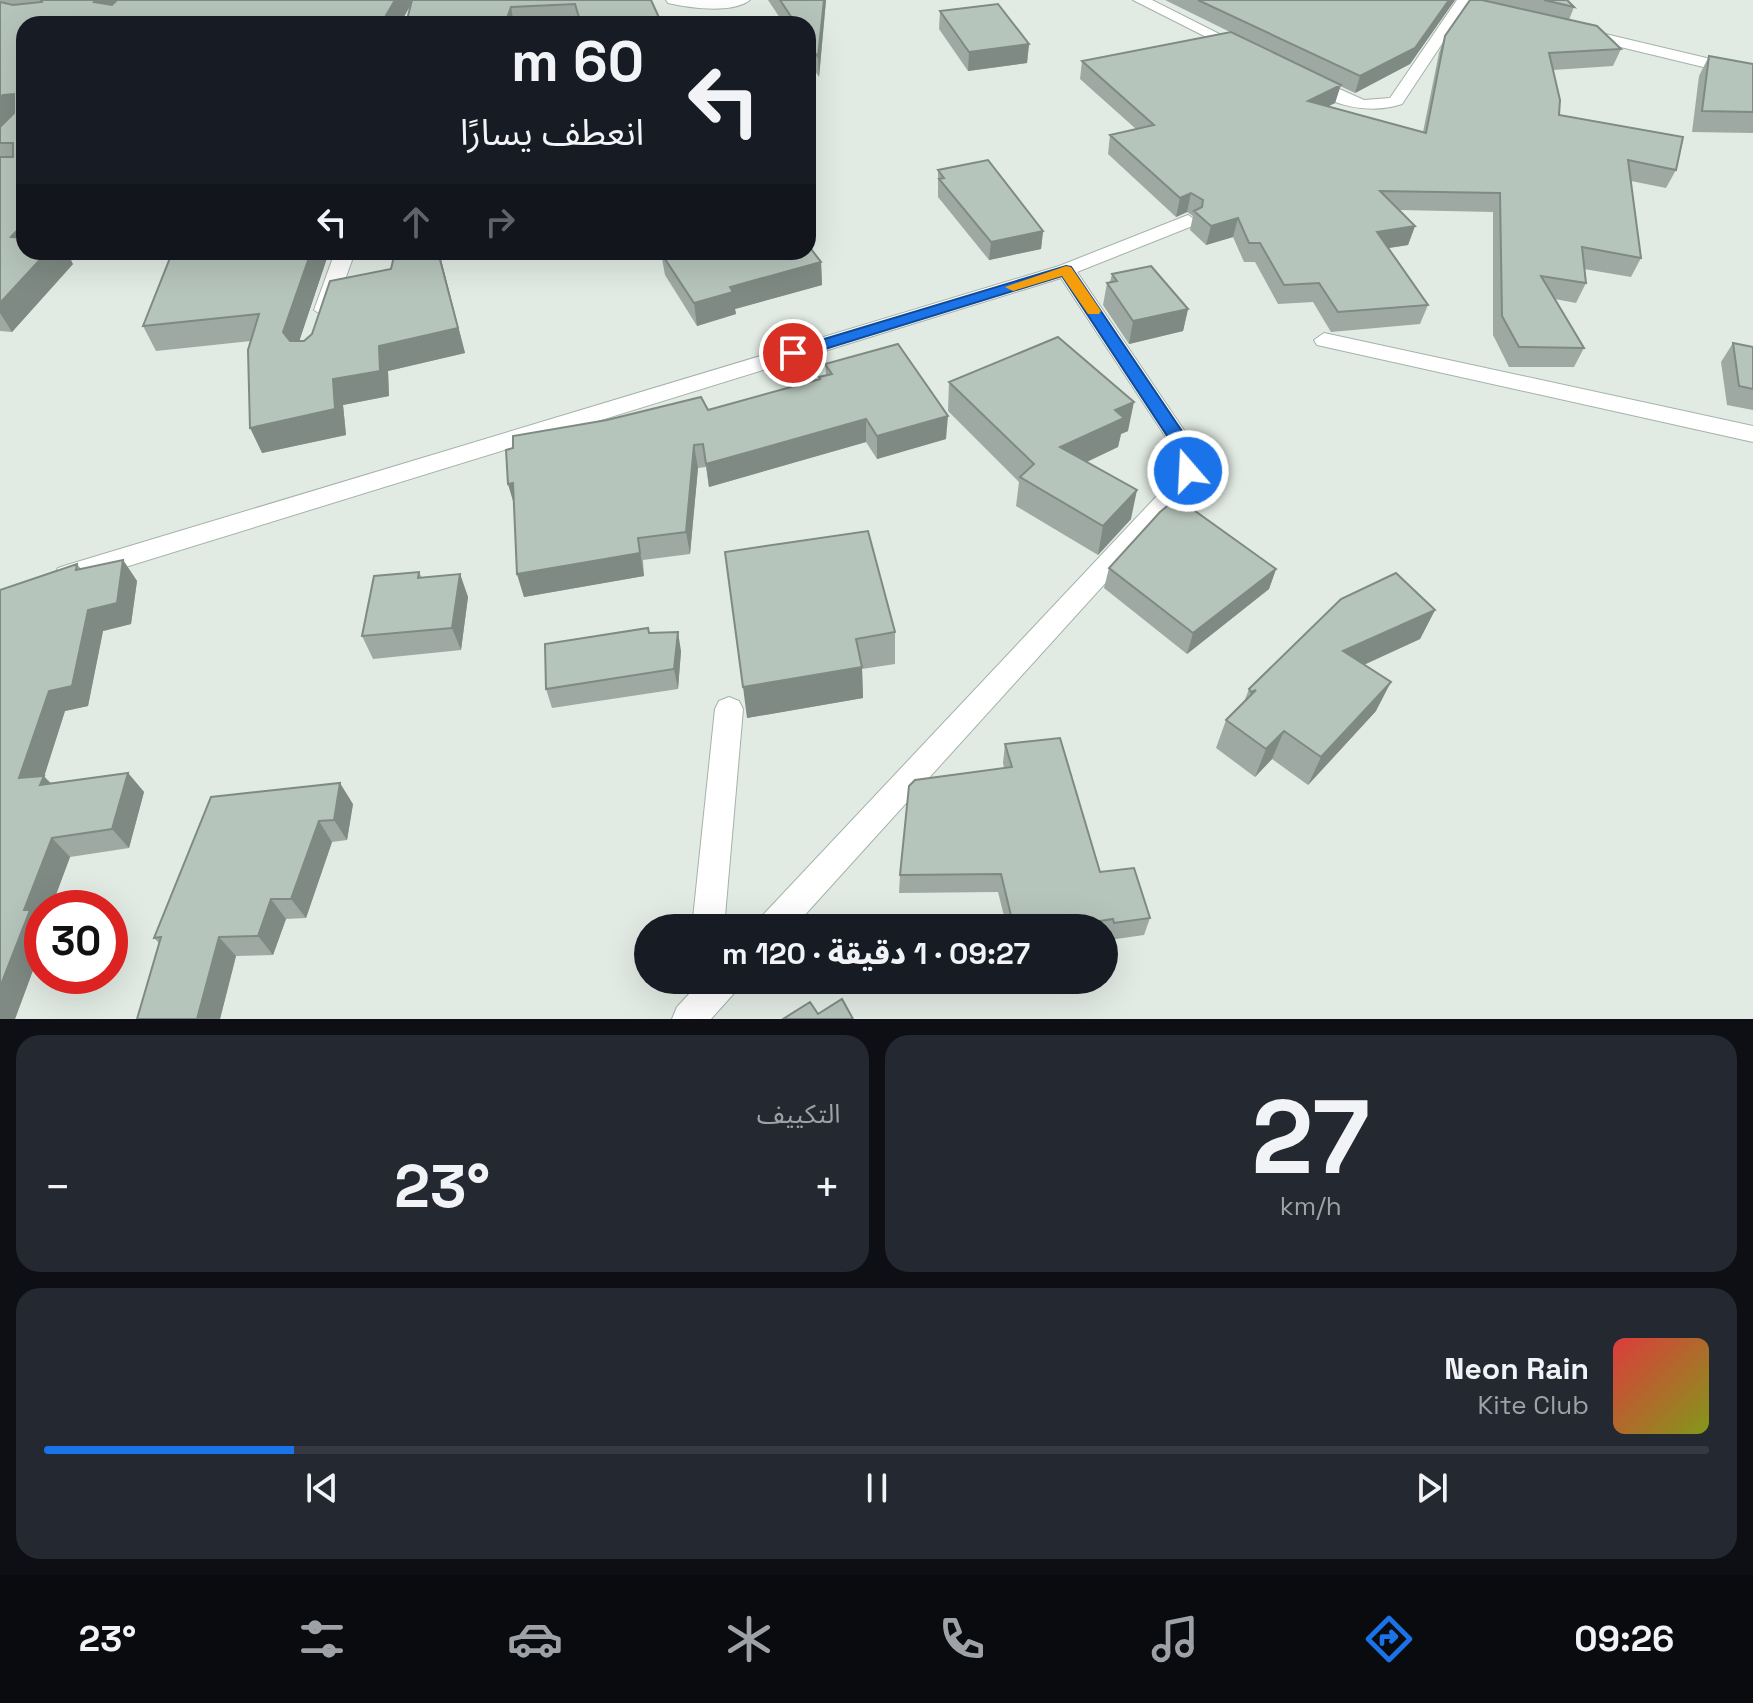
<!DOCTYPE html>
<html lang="ar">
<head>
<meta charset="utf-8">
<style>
	:root { --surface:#171b24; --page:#242831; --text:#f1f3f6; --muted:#9ea1a6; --line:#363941; --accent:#1a73e8 }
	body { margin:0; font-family:"Space Grotesk","Noto Sans Arabic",sans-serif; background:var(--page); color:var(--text); direction:rtl; height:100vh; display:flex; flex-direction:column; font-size:30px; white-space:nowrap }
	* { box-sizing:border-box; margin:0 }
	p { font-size:26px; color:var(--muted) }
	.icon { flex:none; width:44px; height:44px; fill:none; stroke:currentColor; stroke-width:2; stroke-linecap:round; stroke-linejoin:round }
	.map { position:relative; height:1019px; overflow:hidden; direction:ltr }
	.sheet { display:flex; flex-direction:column; gap:16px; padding:16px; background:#0d0f14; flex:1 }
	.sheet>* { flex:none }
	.hud { position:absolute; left:16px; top:16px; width:800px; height:244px; border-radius:24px; box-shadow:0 8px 32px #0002; direction:rtl; background:#171b24; color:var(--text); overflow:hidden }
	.speed { position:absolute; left:24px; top:890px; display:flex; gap:16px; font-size:40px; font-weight:700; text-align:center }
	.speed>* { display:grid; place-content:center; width:104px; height:104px; border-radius:50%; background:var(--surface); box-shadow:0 8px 32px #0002; line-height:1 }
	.speed .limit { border:12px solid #d22; background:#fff; color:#111 }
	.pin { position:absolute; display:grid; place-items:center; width:68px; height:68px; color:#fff; margin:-34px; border:4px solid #fff; border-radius:50%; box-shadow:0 2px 8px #0007 }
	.me { position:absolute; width:88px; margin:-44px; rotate:341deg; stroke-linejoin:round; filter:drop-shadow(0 0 6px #0008) }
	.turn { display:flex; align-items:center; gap:28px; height:168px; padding:0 40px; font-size:36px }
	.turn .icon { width:104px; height:104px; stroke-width:2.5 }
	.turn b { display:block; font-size:56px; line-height:68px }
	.lanes { display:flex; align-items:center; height:76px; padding:0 40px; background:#0003; justify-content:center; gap:40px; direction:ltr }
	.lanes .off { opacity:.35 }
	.big { font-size:60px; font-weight:800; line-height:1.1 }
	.sheet .tile { flex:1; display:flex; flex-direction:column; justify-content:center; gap:12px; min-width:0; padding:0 28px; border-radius:24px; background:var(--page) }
	.sheet .dial { align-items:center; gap:0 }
	.dial b { font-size:104px; line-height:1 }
	.song { display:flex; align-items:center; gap:24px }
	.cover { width:96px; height:96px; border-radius:12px; background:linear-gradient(135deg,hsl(0 70% 55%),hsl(70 70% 35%)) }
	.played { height:8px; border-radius:4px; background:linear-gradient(90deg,var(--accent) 15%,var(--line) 15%) }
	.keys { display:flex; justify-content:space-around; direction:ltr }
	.heat { display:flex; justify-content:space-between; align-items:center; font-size:44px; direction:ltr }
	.sheet .tiles { flex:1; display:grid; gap:16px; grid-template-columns:1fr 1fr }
	.tile:last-child { grid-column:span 2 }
	.trip { position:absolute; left:634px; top:914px; width:484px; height:80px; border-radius:40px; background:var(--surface); box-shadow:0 8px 32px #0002; font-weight:800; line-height:80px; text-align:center; direction:rtl }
	.tabs { display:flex; height:128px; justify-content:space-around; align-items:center; background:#090b0e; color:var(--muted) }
	.tabs .icon { width:56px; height:56px }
	.tabs .current { color:var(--accent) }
	.tabs b { font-size:36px; color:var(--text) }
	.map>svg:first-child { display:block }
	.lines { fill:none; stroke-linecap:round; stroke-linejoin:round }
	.street-casing { stroke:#a4b2a9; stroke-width:2 }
	.street { fill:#fff; fill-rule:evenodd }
	.wall { fill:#9da9a2 }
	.shaded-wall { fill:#7f8a84 }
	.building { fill:#b6c5bc; stroke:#7f8a84; stroke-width:2 }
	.route { fill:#1a73e8; stroke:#114b97; stroke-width:2 }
	.slow { fill:#f59e0b }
</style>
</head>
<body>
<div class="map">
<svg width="1753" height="1019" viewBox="0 0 1753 1019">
	<rect width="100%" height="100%" fill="#e1ebe3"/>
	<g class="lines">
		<defs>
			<path id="street" d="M666,0h84c-18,14 -61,8 -82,3z
				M1133,0h19l97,49 -3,3h-10z
				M1457,0h14l-69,104c-32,11 -75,2 -99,-22l8,-5 6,2 47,21 26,-2z
				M1580,28l173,41v10l-178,-43v-6z
				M1188,215l9,6 -2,4 -118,47 117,173 6,26 -14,23 -393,434h-37l5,-11 409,-435 6,-11 -1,-20 -114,-173 -994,307 -9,-3 -4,-7 4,-7 9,-3 992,-299z
				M335,252h20l-21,58 -10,6 -10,-6z
				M1324,333l429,93v16l-436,-97 -3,-5z
				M729,697l10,4 4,8 -19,219h-32l23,-219 4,-8z
				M702,980h38l-4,11 -25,28h-39l5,-12z"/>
		</defs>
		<use href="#street" class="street-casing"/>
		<use href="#street" class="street"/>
	</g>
	<path class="wall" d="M0,0h651l11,24h-256l6,-21 -12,21h-376v228l49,12 -61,68 -12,-1z
		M768,0h58l-7,77 -11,-16v-37h-24z
		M1165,0h290l-45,64 -55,29 -15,-7 -5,17 -7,3 95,26 16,-79 6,-17 25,-36h97l7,7 -5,13 52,29 -8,17 -60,4 6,45 117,55 -10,18 -35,-7 10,77 -10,19 -47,-8 2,14 -10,20 -21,-4 29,49 -10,19h-65l-16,-32v-123l-94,-2 16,16 -7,19 -20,3 40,57 -8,19 -89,8 -18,-30 -35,2 -23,-42h-11l-11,-25 -27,8 -16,-15 3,-14 -6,-4 -11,5 -68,-63 2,-19 26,-6 -56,-50 2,-18 148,-29z
		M940,11l89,33 -2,19 -59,8 -29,-42z
		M1709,56l44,8v69l-61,-1 7,-56z
		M938,170l105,61 -2,18 -52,11 -51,-63z
		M208,252h121l-30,89h5l87,-72 4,-17h44l26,101 -77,18 1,25 -46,9 3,30 -84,18 -11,-112 -95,10 -13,-25 64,-71z
		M661,253l160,9 1,23 -87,24 1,5 -39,12 -32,-51z
		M1112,274l76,35 -5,22 -54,13 -26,-39 4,-22 3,-1z
		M1733,343l20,4v63l-26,-5 -6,-43z
		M825,364l121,75 -69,20 -11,-17 -157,45 -3,-20 -8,1 -8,86 -47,6 1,16 -120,21 -7,-23 -3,-70 -6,-20 200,-74 111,-31v-2l7,-2z
		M949,382l179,49 -7,3 -3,13 -31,15 44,57 -33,36 -82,-49 3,-24 -71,-71z
		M868,531l27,101v32l-33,5 1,29 -116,20z
		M123,560l14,21 -6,43 -28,7 -15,75 -23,5 -21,65 7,7 77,-10 16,19 -15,56 -59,9 -19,51h-9v38l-27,73h-15l77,-455 4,5z
		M1109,568l167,1 -7,20 -82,65 -83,-66z
		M419,572l3,6 38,-4 8,23 -7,53 -88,9 -11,-23z
		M1435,610l-15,29 -56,26 12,46 -68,74 -36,-26 -17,18 -39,-29 10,-28 18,-18 5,-13z
		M649,633l32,18 -3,38 -126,19 -6,-19z
		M1005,744l95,128 50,46 -6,17 -35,5 -1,-4 -4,1v-9h-97l-9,-36 -99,1 1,-18 104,-107 -1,-5z
		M211,797l142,7 -6,36 -15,2 -26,76 -20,1 -13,36 -37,1 -16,63h-83l22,-76 -5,-5z"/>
	<path class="shaded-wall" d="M96,0h27l-19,24 -10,-22z
		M395,0h18l-13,24h-19z
		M824,0h2l-7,77 -1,-20z
		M1449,0h6l-45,64 -55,29 5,-17z
		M511,7l3,17h-9z
		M1029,44l-2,19 -59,8 1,-19z
		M1341,85l-6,18 -31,16 4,-18z
		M14,94l10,19 -24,23v-38l3,-3z
		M1191,193l-4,19 -11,5 4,-19z
		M1238,218l-5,19 -27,8 5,-19z
		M24,223v29l-13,-15z
		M1415,226l-7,19 -38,6 7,-19z
		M1043,231l-2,18 -52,11 2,-18z
		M47,252h20l6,12 -61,68 -12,-19v-10z
		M311,252h18l-35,105 -11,-25z
		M438,252h1l26,101 -77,18 1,25 -46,9 3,30 -84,18 -12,-25 83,-49 46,-33z
		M821,262l1,23 -87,24 1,5 -39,12 -3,-23 36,-16z
		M1188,309l-5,22 -54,13 4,-23z
		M1134,402l-6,29 -7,3 -3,13 -62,29 4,-29 55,-37z
		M948,416l-2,23 -69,20v-23z
		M866,419v23l-157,45 -3,-23z
		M694,445l4,23 -8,86 -4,-22z
		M513,483l2,24 -7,-23z
		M1137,490l-6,29 -33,36 5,-29z
		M638,538l6,38 -120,21 -7,-23z
		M123,560l14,21 -6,43 -28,7 -15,75 -23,5 -21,66 18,18 -43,-17 30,-87 39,-81z
		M1276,569l-7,20 -82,65 6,-21z
		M460,574l8,23 -7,53 -9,-22z
		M1435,610l-15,29 -90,41 13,-29z
		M678,632l3,19 -3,38 -4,-20z
		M862,667l1,31 -116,20 -4,-31z
		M1391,682l-15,29 -68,74 13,-28z
		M1284,731l-12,28 -17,18 11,-28z
		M128,773l16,19 -15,56 -17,-19z
		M340,783l13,21 -6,36 -13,-20z
		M319,821l13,21 -26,76 -15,-19z
		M52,838l18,19 -19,51h-9v38l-27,73h-15v-32l24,-77z
		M271,899l15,20 -13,36 -15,-19z
		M219,937l17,19 -16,63h-23z"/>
	<path class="building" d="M41,0h55l-2,2 18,3 5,-5h278l-14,24h-357v199l-13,14 13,1v14h23l-47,51v-146h13v-14h-13v-16l14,-14v-19l-11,1 -3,3v-96l13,3 29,-3z
		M412,0h239l11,24h-81l-6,-20 -64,3 -6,17h-99z
		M780,0h44l-6,57 -10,-15v-18h-12z
		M1198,0h251l-34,48 -55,28z
		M1470,0h12l115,26 24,23 -72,4 11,47 -1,15 124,22 -7,33 -48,-10 13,98 -59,-11 4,36 -45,-7 43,72 -65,-1 -17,-31 -2,-123 -120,-2 35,35 -38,6 51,73 -90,7 -19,-29 -35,2 -24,-42h-11l-11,-25 -27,8 -17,-15 8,-4 1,-7 -12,-7 -11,5 -70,-63 44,-10 -72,-64 149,-29 110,53 -33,16 118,32 19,-97z
		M1544,0h23l7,7z
		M998,4l31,40 -60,8 -29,-41z
		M1709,56l44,8v48l-51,-1z
		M988,160l55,71 -52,11 -52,-63 5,-1 -6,-8z
		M808,245l13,17 -91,25 3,5 -39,11 -33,-50 5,-1h142z
		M208,252h103l-28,80 7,9h14l8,-7 18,-53 61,-12 4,-17h43l20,76 -79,18 1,25 -47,8 2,30 -85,19 -2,-78 11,-36 -116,12 27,-68 37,-3z
		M1151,266l37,43 -55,12 -26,-38 10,-2 -5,-7z
		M1058,337l76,65 -19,8 9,8 -64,29 77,43 -34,36 -83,-49 14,-13 -85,-82z
		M1733,343l20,4v42l-14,-3z
		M898,344l50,72 -71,20 -11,-17 -160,45 -3,-20 -9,1 -8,87 -48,6 2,15 -123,21 -4,-91 -5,1 -2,-34 7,-2v-12l94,-16 94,-23 7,13 112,-31 -1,-2 13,-3 -7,-10z
		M1177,498l99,71 -83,64 -84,-65 51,-56z
		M868,531l27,101 -39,7 6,28 -119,20 -18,-135z
		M123,560l-6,43 -29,7 -16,76 -23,5 -30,87 25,-2 -4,9 88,-12 -16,56 -60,9 -28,72h6l-30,77v-397l77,-26 -1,6z
		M419,572l-1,6 42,-4 -8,54 -90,8 12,-60z
		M1396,573l39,37 -92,41 48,31 -70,75 -37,-26 -18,18 -40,-29 30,-30 -5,2 -2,-3 92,-90z
		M648,628l1,5 29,-1 -4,37 -128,20 -1,-45z
		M1060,738l40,134 34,-4 16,50 -36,5 -1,-4 -56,9h-43l-13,-54 -101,1 9,-89 6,-6 97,-13 -7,-23z
		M340,783l-6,37 -15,1 -28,78h-20l-13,37 -39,1 -22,82h-60l24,-82 -7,1 57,-141z
		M842,999l11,20h-70l27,-17 8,12z"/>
	<path class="route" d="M1066,266l5,1 121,179 5,25 -3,4h-12l-5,-24 -115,-175 -263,81 -6,1 -8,-5 3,-3z"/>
	<path class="slow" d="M1066,266l5,1 30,44 -2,3h-11l-26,-38 -49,15 -8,-4z"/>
</svg>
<div class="speed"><div class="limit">30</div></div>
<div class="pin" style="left:793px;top:353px;background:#d93025"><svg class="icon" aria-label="arrive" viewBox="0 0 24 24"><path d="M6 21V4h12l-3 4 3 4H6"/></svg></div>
<svg class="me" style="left:1188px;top:471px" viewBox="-20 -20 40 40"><circle r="17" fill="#1a73e8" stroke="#fff" stroke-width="3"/><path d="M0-11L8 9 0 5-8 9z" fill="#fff"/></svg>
<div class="trip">09:27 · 1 دقيقة · 120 m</div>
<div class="hud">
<div class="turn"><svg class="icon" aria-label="left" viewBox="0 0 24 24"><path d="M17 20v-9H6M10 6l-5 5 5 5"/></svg><div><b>60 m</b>انعطف يسارًا</div></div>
<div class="lanes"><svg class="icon" aria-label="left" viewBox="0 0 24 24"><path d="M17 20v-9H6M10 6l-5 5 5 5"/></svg><svg class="icon off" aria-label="ahead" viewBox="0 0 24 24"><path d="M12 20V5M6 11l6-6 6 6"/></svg><svg class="icon off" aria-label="right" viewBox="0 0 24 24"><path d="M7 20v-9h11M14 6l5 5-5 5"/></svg></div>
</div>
</div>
<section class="sheet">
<div class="tiles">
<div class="tile dial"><b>27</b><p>km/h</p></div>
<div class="tile"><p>التكييف</p>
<div class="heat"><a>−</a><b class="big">23°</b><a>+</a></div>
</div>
<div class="tile">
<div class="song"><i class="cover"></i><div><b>Neon Rain</b><p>Kite Club</p></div></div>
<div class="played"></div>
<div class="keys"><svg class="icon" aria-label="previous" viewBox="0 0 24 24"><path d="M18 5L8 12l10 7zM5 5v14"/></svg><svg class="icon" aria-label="pause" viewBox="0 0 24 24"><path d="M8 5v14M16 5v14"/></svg><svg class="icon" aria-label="next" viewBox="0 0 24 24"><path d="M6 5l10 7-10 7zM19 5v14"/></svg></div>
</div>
</div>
</section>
<nav class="tabs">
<b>09:26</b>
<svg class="icon current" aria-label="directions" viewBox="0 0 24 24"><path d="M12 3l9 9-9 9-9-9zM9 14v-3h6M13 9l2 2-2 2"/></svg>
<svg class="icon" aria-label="music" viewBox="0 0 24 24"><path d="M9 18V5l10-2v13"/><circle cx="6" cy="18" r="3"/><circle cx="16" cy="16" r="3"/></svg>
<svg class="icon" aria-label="phone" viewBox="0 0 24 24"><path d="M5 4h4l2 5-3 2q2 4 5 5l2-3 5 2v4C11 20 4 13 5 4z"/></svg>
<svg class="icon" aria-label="climate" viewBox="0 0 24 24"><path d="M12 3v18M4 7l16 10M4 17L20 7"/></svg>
<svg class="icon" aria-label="car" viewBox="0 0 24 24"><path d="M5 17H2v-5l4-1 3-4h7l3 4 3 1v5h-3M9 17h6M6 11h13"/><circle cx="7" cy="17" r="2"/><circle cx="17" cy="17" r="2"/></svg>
<svg class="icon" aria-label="filters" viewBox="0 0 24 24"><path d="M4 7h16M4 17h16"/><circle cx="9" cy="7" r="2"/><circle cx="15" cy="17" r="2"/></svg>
<b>23°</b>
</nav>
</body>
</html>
